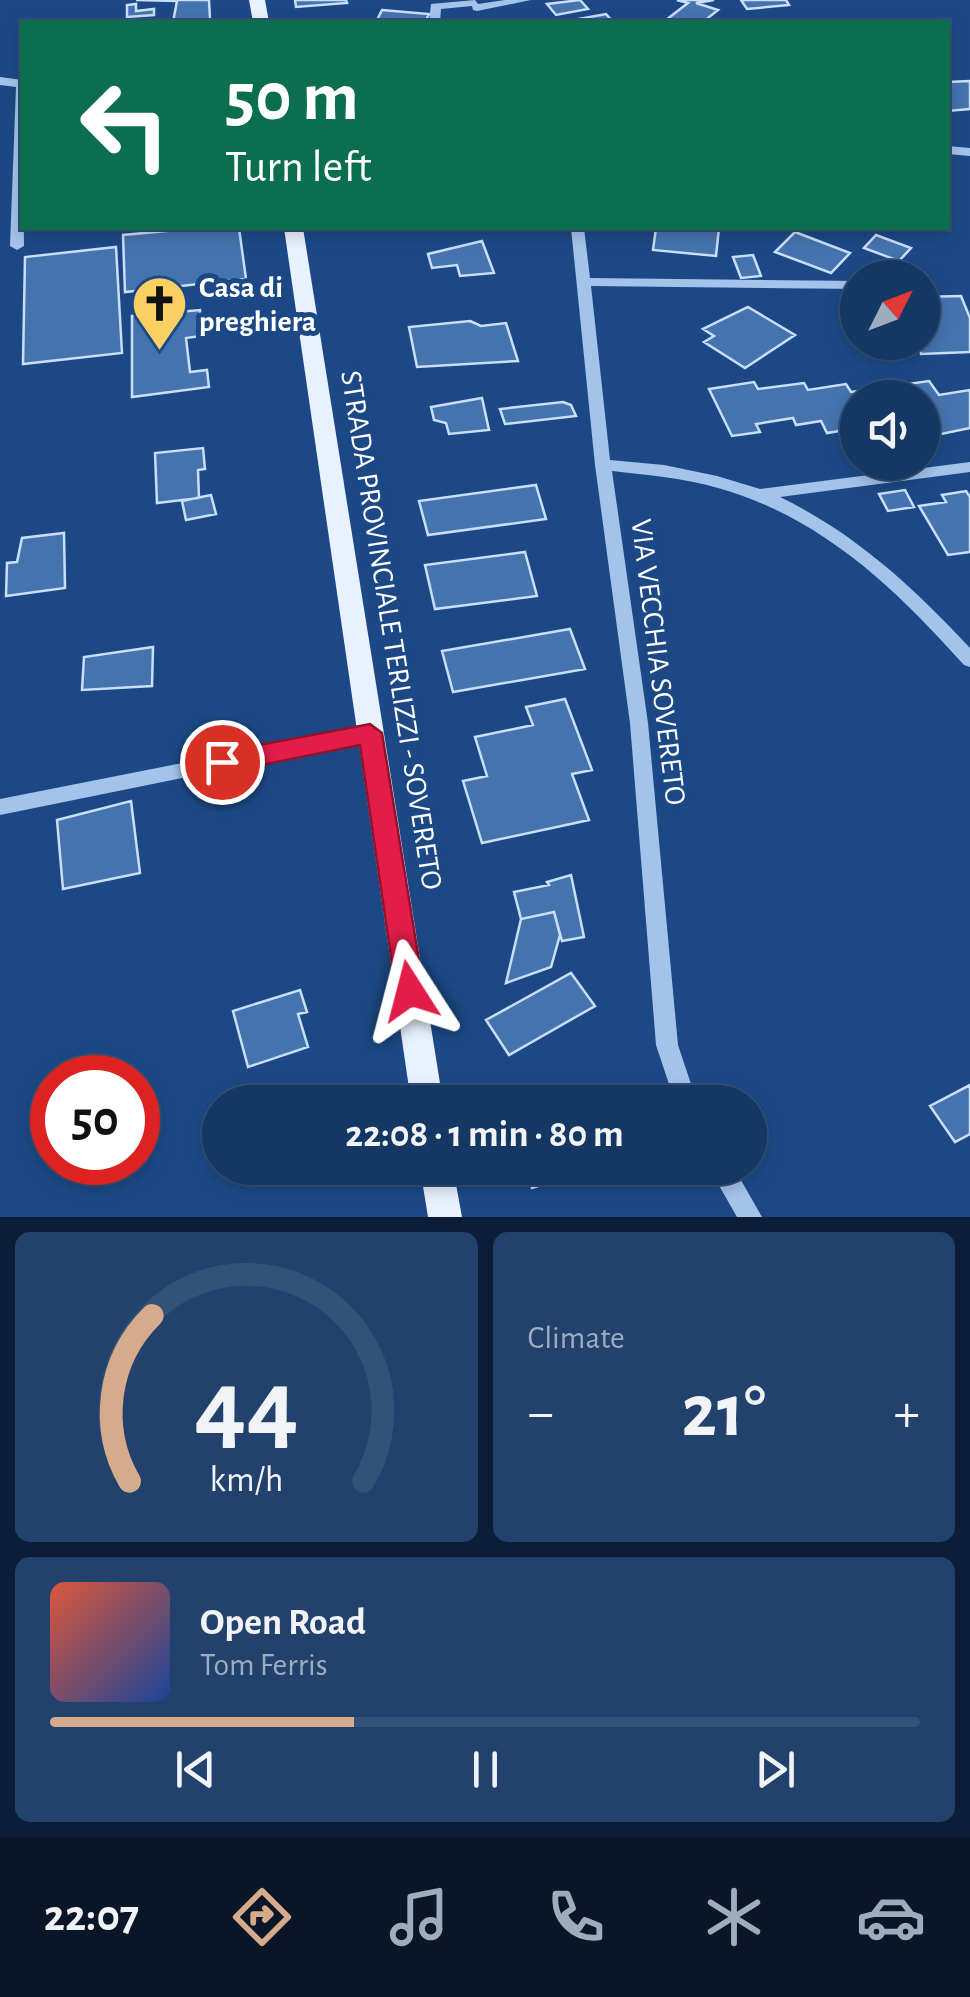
<!DOCTYPE html>
<html lang="en">
<head>
<meta charset="utf-8">
<style>
	:root { --surface:#153764; --page:#22426d; --text:#f1f3f6; --muted:#9dacbf; --line:#345178; --accent:#d6ab8b }
	body { margin:0; font-family:"Alegreya Sans",sans-serif; background:var(--page); color:var(--text); height:100vh; display:flex; flex-direction:column; font-size:38px; white-space:nowrap }
	* { box-sizing:border-box; margin:0 }
	p { font-size:32px; color:var(--muted) }
	.icon { flex:none; width:55px; height:55px; fill:none; stroke:currentColor; stroke-width:2; stroke-linecap:round; stroke-linejoin:round }
	.map { position:relative; height:1217px; overflow:hidden }
	.side { display:flex; flex-direction:column; gap:15px; padding:15px; background:#0c1e37; flex:1 }
	.side>* { flex:none }
	.hud { position:absolute; left:20px; top:20px; width:930px; height:210px; border-radius:0px; box-shadow:0 5px 15px #0003,0 0 0 2px var(--line); background:#0b6e4f; color:#fff; overflow:hidden }
	.needle { width:65px; rotate:48deg }
	.controls { position:absolute; left:840px; top:260px; display:grid; gap:20px }
	.controls a { display:grid; place-items:center; width:100px; height:100px; border-radius:50%; background:var(--surface); box-shadow:0 5px 15px #0003,0 0 0 2px var(--line); font-size:50px }
	.speed { position:absolute; left:30px; top:1055px; display:flex; gap:20px; font-size:50px; font-weight:700; text-align:center }
	.speed>* { display:grid; place-content:center; width:130px; height:130px; border-radius:50%; background:var(--surface); box-shadow:0 5px 15px #0003,0 0 0 2px var(--line); line-height:1 }
	.speed .limit { border:15px solid #d22; background:#fff; color:#111 }
	.pin { position:absolute; display:grid; place-items:center; width:85px; height:85px; color:#fff; margin:-42px; border:5px solid #fff; border-radius:50%; box-shadow:0 2px 10px #0007 }
	.me { position:absolute; width:110px; margin:-55px; rotate:351deg; stroke-linejoin:round; filter:drop-shadow(0 0 8px #0008) }
	.turn { display:flex; align-items:center; gap:35px; height:210px; padding:0 40px; font-size:45px }
	.turn .icon { width:130px; height:130px; stroke-width:2.5 }
	.turn b { display:block; font-size:70px; line-height:85px }
	.big { font-size:75px; font-weight:700; line-height:1.1 }
	.side .widget { flex:1; display:flex; flex-direction:column; justify-content:center; gap:15px; min-width:0; padding:0 35px; border-radius:15px; background:var(--page) }
	.side .dial { align-items:center; gap:0 }
	.dial svg { height:260px; overflow:visible; fill:none; stroke:var(--line); stroke-width:7; stroke-linecap:round; text-anchor:middle }
	.dial text { fill:var(--text); stroke:none }
	.song { display:flex; align-items:center; gap:30px }
	.cover { width:120px; height:120px; border-radius:15px; background:linear-gradient(135deg,hsl(10 70% 55%),hsl(220 70% 35%)) }
	.played { height:10px; border-radius:5px; background:linear-gradient(90deg,var(--accent) 35%,var(--line) 35%) }
	.keys { display:flex; justify-content:space-around; direction:ltr }
	.heat { display:flex; justify-content:space-between; align-items:center; font-size:55px; direction:ltr }
	.side .tiles { flex:1; display:grid; gap:15px; grid-template-columns:1fr 1fr }
	.widget:last-child { grid-column:span 2 }
	.trip { position:absolute; left:202px; top:1085px; width:565px; height:100px; border-radius:50px; background:var(--surface); box-shadow:0 5px 15px #0003,0 0 0 2px var(--line); font-weight:700; line-height:100px; text-align:center }
	.dock { display:flex; height:160px; justify-content:space-around; align-items:center; background:#081628; color:var(--muted) }
	.dock .icon { width:70px; height:70px }
	.dock .current { color:var(--accent) }
	.dock b { font-size:45px; color:var(--text) }
	.map>svg:first-child { display:block }
	.building { fill:#4573ae; stroke:#c9def8; stroke-width:2.5 }
	.lines { fill:none; stroke-linecap:round; stroke-linejoin:round }
	.minor { fill:#a4c3eb; fill-rule:evenodd }
	.major { fill:#e9f1fe; fill-rule:evenodd }
	.route { fill:#e11d48; stroke:#92132f; stroke-width:2.5 }
	.labels { text-anchor:middle; stroke-width:10; stroke-linejoin:round; paint-order:stroke }
	.poi-label { font-size:30px; font-weight:bold; fill:#fff; stroke:#1c4986; text-anchor:start }
	.street-label { font-size:30px; fill:#fff; stroke:#1c4986 }
</style>
</head>
<body>
<div class="map">
<svg width="970" height="1217" viewBox="0 0 970 1217">
	<rect width="100%" height="100%" fill="#1c4986"/>
	<path class="building" d="M136,0h73l1,19 5,3h-42l4,-21z
		M295,0h51l1,3 -51,4z
		M580,0l8,9 -32,6 -9,-11z
		M677,0h37l-18,3 22,7 -15,12 -37,-2 22,-17z
		M741,0h45l3,5 -42,4z
		M136,4v7l18,-2v6l-27,2v-12z
		M382,10l47,4 -4,8h-49z
		M606,14l7,8 -59,-1 19,-1z
		M970,81v28l-22,2v-29z
		M199,228h40l7,51 -121,13 -2,-57z
		M656,228h63l-3,28 -63,-6z
		M795,232l55,21 -19,20 -56,-21z
		M876,235l35,13 -12,13 -35,-13z
		M482,241l12,32 -34,3 -3,-11 -25,3 -4,-14z
		M116,247l6,106 -99,11 2,-107z
		M753,255l8,21 -20,2 -8,-21z
		M961,296l9,22v34l-49,2 -4,-12h5v-16h7l-7,-29z
		M748,307l47,28 -50,33 -41,-26 10,-6 -11,-7z
		M200,310l1,26 -15,2 4,34 17,-2 2,17 -77,10v-81z
		M470,321l11,5 25,-3 12,38 -101,6 -8,-40z
		M929,381l10,14 31,-5v38l-48,10v-40h-64v30l-31,5 -6,-12 -25,4 -3,-7 -37,6 4,8 -28,4 -23,-47 45,-7 4,7 46,-6 4,7 38,-6 5,8z
		M482,398l7,32 -40,4 -3,-11 -12,-3 -3,-13z
		M563,402l8,3 5,11 -71,8 -5,-15z
		M203,448l2,21 -7,1 1,28 -42,5 -2,-50z
		M536,485l10,34 -118,16 -9,-34z
		M905,490l9,17 -26,4 -9,-17z
		M966,491l4,6v55l-22,3 -29,-49 27,-4 -4,-7z
		M211,495l5,19 -30,6 -4,-19z
		M64,533l1,55 -59,8 1,-33 10,-1 5,-24z
		M525,552l12,44 -102,13 -10,-44z
		M570,629l15,40 -132,23 -11,-41z
		M153,647l-1,39 -70,4 2,-33z
		M565,699l27,71 -20,4 17,46 -107,23 -19,-62 24,-5 -12,-39 58,-12 -7,-18z
		M131,801l9,72 -77,16 -6,-69z
		M571,875l13,62 -22,4 -8,-29 -33,7 -7,-27 35,-7 -2,-3z
		M554,912l6,23 -9,32 -45,16 15,-64z
		M571,973l24,33 -86,49 -23,-35z
		M300,990l7,22 -9,2 10,33 -60,20 -15,-56z
		M970,1085v49l-15,8 -25,-36z
		M525,1168h71l-64,20z"/>
	<g class="lines">
		<path class="minor" d="M475,0l3,4 27,-4h26l-54,11 -4,-1 -1,-4 -31,3 -1,13h-11l2,-18z
			M0,77l22,3 2,166 -7,4 -7,-4 6,-159 -16,-2z
			M948,146l22,2v8l-22,-2z
			M571,228h13l6,50 268,3v8l-267,-3 19,174 54,5 53,11 43,13 210,-27v10l-190,25c76,37 133,90 190,151v19l-6,-2c-70,-78 -143,-148 -246,-177 -34,-10 -71,-13 -106,-17l36,252 30,322 19,57h-22l-19,-57 -26,-322 -35,-258z
			M370,726l7,2 2,5 -2,5 -7,2 -370,75v-16z
			M709,1168h25l28,49h-25z"/>
		<path class="major" d="M249,0h16l4,22h-16z
			M284,228h19l140,874h-32z
			M420,1168h33l9,49h-34z"/>
	</g>
	<path class="route" d="M370,724l12,9 42,258 -4,9 -10,4 -10,-4 -4,-9 -36,-246 -138,28 -12,-11 12,-10z"/>
	<defs>
		<symbol id="church-pin" viewBox="-11 -11 22 30"><path d="M0 17L-7.5 6A9.5 9.5 0 1 1 7.5 6Z" fill="#fbd062" stroke="#1c4986"/><path d="M-1.2-6h2.4v3.5h3.3v2.4h-3.3V6h-2.4V-.1h-3.3v-2.4h3.3Z" fill="#111"/></symbol>
	</defs>
	<g fill-rule="evenodd">
		<use href="#church-pin" x="128" y="272" width="63" height="86"/>
	</g>
	<g class="labels">
		<g class="poi-label">
			<text x="199" y="297">Casa di<tspan x="199" dy="34">preghiera</tspan></text>
		</g>
		<g class="street-label">
			<text transform="translate(392 630) rotate(81)" y="10">STRADA PROVINCIALE TERLIZZI - SOVERETO</text>
			<text transform="translate(659 662) rotate(83)" y="10">VIA VECCHIA SOVERETO</text>
		</g>
	</g>
</svg>
<div class="controls">
<a><svg class="needle" viewBox="-14 -14 28 28"><path d="M0-13l5 13h-10z" fill="#e53935"/><path d="M0 13l5-13h-10z" fill="#9dacbf"/></svg></a>
<a><svg class="icon" aria-label="sound" viewBox="0 0 24 24"><path d="M4 9h4l5-4v14l-5-4H4zM17 9q2 3 0 6"/></svg></a>
</div>
<div class="speed"><div class="limit">50</div></div>
<div class="pin" style="left:222px;top:762px;background:#d93025"><svg class="icon" aria-label="arrive" viewBox="0 0 24 24"><path d="M6 21V4h12l-3 4 3 4H6"/></svg></div>
<svg class="me" style="left:410px;top:991px" viewBox="-20 -20 40 40"><path d="M0-17L14 15 0 8-14 15z" fill="#e11d48" stroke="#fff" stroke-width="4"/></svg>
<div class="trip">22:08 · 1 min · 80 m</div>
<div class="hud">
<div class="turn"><svg class="icon" aria-label="left" viewBox="0 0 24 24"><path d="M17 20v-9H6M10 6l-5 5 5 5"/></svg><div><b>50 m</b>Turn left</div></div>
</div>
</div>
<section class="side">
<div class="tiles">
<div class="widget dial"><svg viewBox="0 0 100 80">
<path d="M14 69A42 42 0 1 1 86 69"/>
<path d="M14 69A42 42 0 0 1 21 18" stroke="#d6ab8b"/>
<text x="50" y="56" font-size="32" font-weight="700">44</text>
<text x="50" y="72" font-size="11">km/h</text>
</svg></div>
<div class="widget"><p>Climate</p>
<div class="heat"><a>−</a><b class="big">21°</b><a>+</a></div>
</div>
<div class="widget">
<div class="song"><i class="cover"></i><div><b>Open Road</b><p>Tom Ferris</p></div></div>
<div class="played"></div>
<div class="keys"><svg class="icon" aria-label="previous" viewBox="0 0 24 24"><path d="M18 5L8 12l10 7zM5 5v14"/></svg><svg class="icon" aria-label="pause" viewBox="0 0 24 24"><path d="M8 5v14M16 5v14"/></svg><svg class="icon" aria-label="next" viewBox="0 0 24 24"><path d="M6 5l10 7-10 7zM19 5v14"/></svg></div>
</div>
</div>
</section>
<nav class="dock">
<b>22:07</b>
<svg class="icon current" aria-label="directions" viewBox="0 0 24 24"><path d="M12 3l9 9-9 9-9-9zM9 14v-3h6M13 9l2 2-2 2"/></svg>
<svg class="icon" aria-label="music" viewBox="0 0 24 24"><path d="M9 18V5l10-2v13"/><circle cx="6" cy="18" r="3"/><circle cx="16" cy="16" r="3"/></svg>
<svg class="icon" aria-label="phone" viewBox="0 0 24 24"><path d="M5 4h4l2 5-3 2q2 4 5 5l2-3 5 2v4C11 20 4 13 5 4z"/></svg>
<svg class="icon" aria-label="climate" viewBox="0 0 24 24"><path d="M12 3v18M4 7l16 10M4 17L20 7"/></svg>
<svg class="icon" aria-label="car" viewBox="0 0 24 24"><path d="M5 17H2v-5l4-1 3-4h7l3 4 3 1v5h-3M9 17h6M6 11h13"/><circle cx="7" cy="17" r="2"/><circle cx="17" cy="17" r="2"/></svg>
</nav>
</body>
</html>
